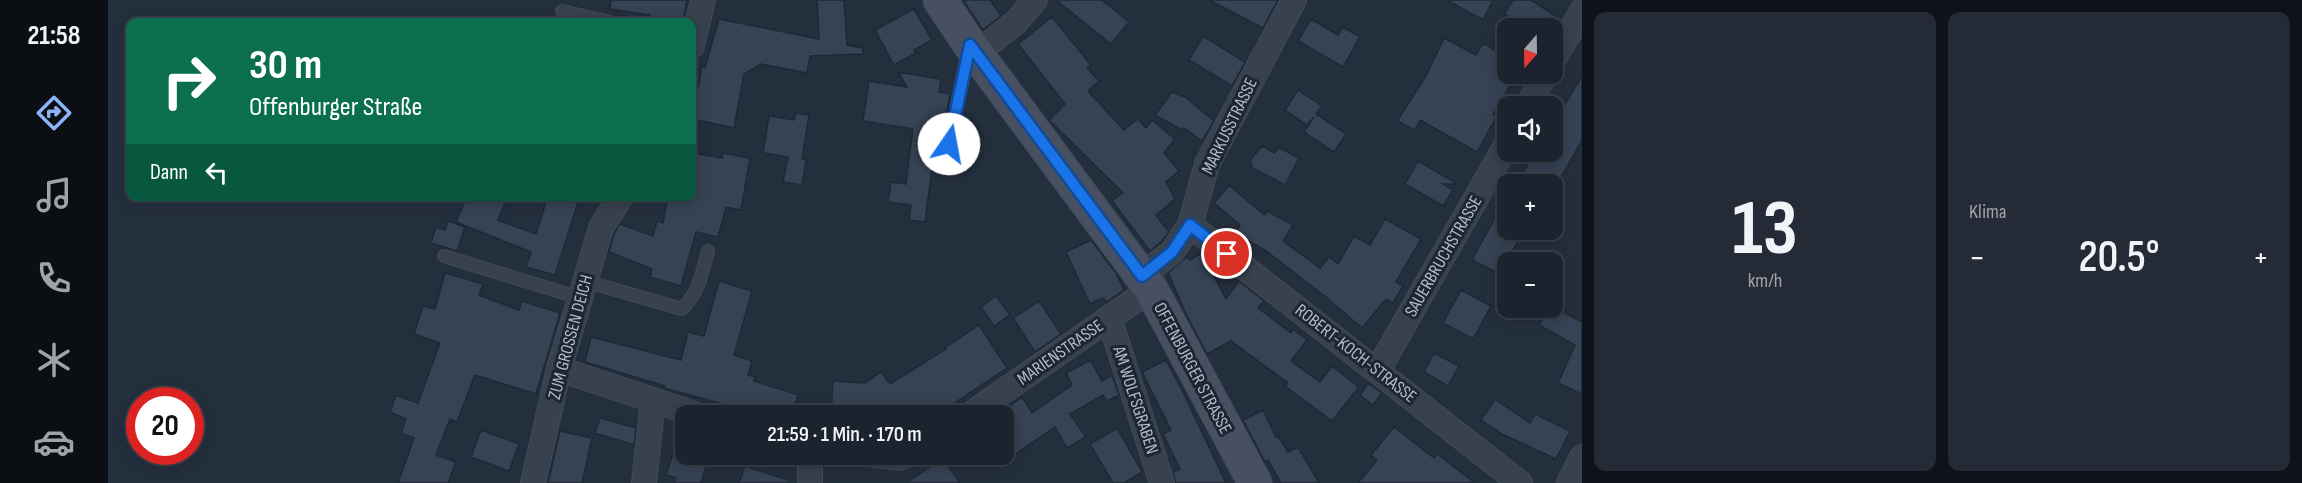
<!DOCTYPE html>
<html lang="de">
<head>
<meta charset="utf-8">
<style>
	:root { --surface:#1b232e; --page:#242b36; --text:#f1f3f6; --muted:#a0a4aa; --line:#39404a; --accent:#8ab4f8 }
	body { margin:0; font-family:"Sofia Sans Condensed",sans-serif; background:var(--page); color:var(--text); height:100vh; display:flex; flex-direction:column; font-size:22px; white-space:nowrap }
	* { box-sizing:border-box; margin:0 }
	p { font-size:20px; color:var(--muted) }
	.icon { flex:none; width:33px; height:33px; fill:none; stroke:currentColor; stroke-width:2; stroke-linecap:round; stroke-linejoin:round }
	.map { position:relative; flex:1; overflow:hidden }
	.panel { display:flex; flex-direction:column; gap:12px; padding:12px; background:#0f1319; width:720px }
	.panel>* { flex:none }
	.guide { position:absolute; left:18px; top:18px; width:570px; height:183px; border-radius:12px; box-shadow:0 3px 15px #0003,0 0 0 2px var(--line); background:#0b6e4f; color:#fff; overflow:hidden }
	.needle { width:39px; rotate:200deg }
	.buttons { position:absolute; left:1389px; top:18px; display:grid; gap:12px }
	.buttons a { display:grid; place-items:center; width:66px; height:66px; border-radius:12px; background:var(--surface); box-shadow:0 3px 15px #0003,0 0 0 2px var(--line); font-size:30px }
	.speed { position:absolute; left:18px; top:387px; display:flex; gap:12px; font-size:30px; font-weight:700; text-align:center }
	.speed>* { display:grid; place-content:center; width:78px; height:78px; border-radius:50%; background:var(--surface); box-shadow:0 3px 15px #0003,0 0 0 2px var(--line); line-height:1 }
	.speed .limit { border:9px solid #d22; background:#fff; color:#111 }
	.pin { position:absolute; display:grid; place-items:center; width:51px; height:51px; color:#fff; margin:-26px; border:3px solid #fff; border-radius:50%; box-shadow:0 2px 6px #0007 }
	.me { position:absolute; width:66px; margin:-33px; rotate:12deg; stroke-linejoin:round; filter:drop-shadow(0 0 4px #0008) }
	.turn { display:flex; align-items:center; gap:21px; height:126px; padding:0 24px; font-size:27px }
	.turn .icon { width:78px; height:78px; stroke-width:2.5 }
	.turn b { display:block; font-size:42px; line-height:51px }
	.then { display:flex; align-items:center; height:57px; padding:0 24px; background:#0003; gap:12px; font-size:22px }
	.big { font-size:45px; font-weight:600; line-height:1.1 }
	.panel .tile { flex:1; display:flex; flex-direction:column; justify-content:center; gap:9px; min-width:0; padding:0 21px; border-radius:12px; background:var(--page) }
	.panel .dial { align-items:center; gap:0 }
	.dial b { font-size:78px; line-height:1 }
	.heat { display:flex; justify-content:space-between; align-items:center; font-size:33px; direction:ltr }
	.panel .tiles { flex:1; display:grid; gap:12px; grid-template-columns:repeat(2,1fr) }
	.trip { position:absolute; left:567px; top:405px; width:339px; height:60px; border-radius:12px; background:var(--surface); box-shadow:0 3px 15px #0003,0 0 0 2px var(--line); font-weight:600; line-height:60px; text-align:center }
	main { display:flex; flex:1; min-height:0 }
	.tabs { display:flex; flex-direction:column; width:108px; justify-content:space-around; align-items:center; background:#0b0e12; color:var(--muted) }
	.tabs .icon { width:42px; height:42px }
	.tabs .selected { color:var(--accent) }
	.tabs b { font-size:27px; color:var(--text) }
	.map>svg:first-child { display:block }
	.building { fill:#364354; stroke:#1f2835; stroke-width:1.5 }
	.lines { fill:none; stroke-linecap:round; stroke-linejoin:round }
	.lane-casing { stroke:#414a57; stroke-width:14 }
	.street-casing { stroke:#414a57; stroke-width:26 }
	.secondary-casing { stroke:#414a57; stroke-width:35 }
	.lane { stroke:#38414e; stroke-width:12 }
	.street { stroke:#38414e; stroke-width:24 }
	.secondary { stroke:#465061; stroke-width:33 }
	.route-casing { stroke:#114b97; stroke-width:15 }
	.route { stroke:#1a73e8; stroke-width:10 }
	.labels { text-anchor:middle; stroke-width:6; stroke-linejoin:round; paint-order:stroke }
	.street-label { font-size:18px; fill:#b4bcc9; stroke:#1d2633 }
</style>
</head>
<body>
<main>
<nav class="tabs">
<b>21:58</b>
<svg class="icon selected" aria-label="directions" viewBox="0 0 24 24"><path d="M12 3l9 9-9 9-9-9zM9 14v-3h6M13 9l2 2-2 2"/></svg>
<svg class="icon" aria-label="music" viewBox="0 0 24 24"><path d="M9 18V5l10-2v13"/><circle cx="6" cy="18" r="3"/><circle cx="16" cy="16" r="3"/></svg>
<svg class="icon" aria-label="phone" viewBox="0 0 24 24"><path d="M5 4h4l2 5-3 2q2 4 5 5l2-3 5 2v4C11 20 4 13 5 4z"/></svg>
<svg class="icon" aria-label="climate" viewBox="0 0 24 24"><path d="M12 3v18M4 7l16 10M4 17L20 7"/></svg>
<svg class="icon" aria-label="car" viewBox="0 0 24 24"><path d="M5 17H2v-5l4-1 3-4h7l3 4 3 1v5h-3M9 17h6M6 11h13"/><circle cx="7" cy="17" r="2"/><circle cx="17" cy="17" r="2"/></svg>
</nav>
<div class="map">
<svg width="1474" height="483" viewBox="0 0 1474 483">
	<rect width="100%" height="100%" fill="#242f3e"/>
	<path class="building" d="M503,0h76l-4,22h-21l-13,-2 1,-5 -40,-6z
		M709,0h27l3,45 16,3v6l-53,2 -3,17 -46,-9 -17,10 -10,54 -42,-9 10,-53 3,1 14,-48 100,20z
		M855,0h27l11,16 -18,14z
		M948,0h46l27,22 -18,22z
		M1101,0h69l-15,28z
		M1339,0h46l-10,20z
		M1405,0h18l24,16 -9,12h-19l-23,-14z
		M806,9l18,31 -18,10 2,3 -22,12 -19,-35z
		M944,17l39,48 -4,3 12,13 -11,10 36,39 14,-11 8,9 6,-8 23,19 -11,14 15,18 -13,11 9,17 -19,16 13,17 -8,10 -11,9 -38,-50 11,-8 -74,-73 16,-16 -47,-60z
		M1203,19l27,16 5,-8 17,10 -17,30 -45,-26z
		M1095,36l42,26 -13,24 -43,-26z
		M1336,38l32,17 7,-12 25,15v16h9l-24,40 4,2 -20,36 -57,-32 -5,10 -18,-9 29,-45z
		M790,72l43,7 -2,13 11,2 -6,36 -7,-1 -12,93 -16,-2 2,-15 -23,-3 3,-20 15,2 7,-55 -50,-8 6,-40 38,6z
		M1474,76v64l-30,53v-16l-4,7h-31l17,-31 18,10v-37z
		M1190,90l24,16 -6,8 30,20 -12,18 -30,-20 10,-15 -7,8 -22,-15z
		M1064,92l13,5 29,24 -12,20 -18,-13 -2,2 -27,-15z
		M688,113l13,2 -7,44 4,1 -4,25 -19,-3 5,-25 -25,-4 6,-37 25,4z
		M1154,146l13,7 3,-6 21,11 -14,27 -34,-18v-8z
		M584,153l30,5 1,-5 27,5 -9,52 -15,-3 -8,30 -22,-5 -15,54 -31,-9 2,-8 -43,-17 5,-18 6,-10 33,12 4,-15 6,2 5,-27h24z
		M1310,161l40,23h-15l10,6 -10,16 -38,-22z
		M1121,185l35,30 3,-4 26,14 -10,16 37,27 9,-11 9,7 16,-28 16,9 15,-26 36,20 -25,43 7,4 -10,17 -7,-4 -24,29 -35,-30 -62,-48 -31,-17 6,-8 -26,-22z
		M359,196h41l-10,24 38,14 12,-38h32l-25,79 -29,-8 5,-15 -75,-30z
		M1389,214l11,6v10h16l-24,44 -28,-14z
		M340,221l17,6 -8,24 -26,-8 5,-16 9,3z
		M983,240l25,33 8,17 -17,12 -4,-4 -13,6 -24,-52z
		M1094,253l24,46 13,-18 25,20 -6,7 33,25 2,-4 14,11 -16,21 29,21 12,-16 27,21 -27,34 -47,-35 3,-3 -57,-42 -24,13 -21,-40 -18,-41 19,-17 3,4z
		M337,273l38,11 -4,11 40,15 3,-9 38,12 -24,81 -61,-19 -18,47 -7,-3 -14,36 20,7 -8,21h-50l16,-45 -13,-5 5,-14 -16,-7 6,-17 22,8 22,-60 -26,-9 9,-28 12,3z
		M611,281l33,10 -18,64 18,6 -4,14 7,2 -1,4 44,14 -7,21h-14l-30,-10 -2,4 -81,-22 1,-2 -80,-24 6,-25 90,23 7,-28 16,4z
		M1353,290l30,16 -18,33 -30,-16z
		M888,296l14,19 -16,11 -13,-19z
		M931,301l22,33 -26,18 -22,-34z
		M1444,306l30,16v72l-24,-11 17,-38 -36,-20 10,-17z
		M871,325l28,43 -72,48h-104l2,-35 32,2 16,-11 9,12 56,-35 -1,-1z
		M1326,353l25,13 -11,20 -24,-14z
		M982,360l12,21 10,-6 7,20 -12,6 -4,-6 -33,19 16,23 -19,11 -12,-21 -51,35v-18l8,-6 -8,-12v-10l-8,-1 26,-18 10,16 40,-28 -6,-12z
		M1058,360l17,32 43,91h-50l-3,-11 7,-3 -17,-35 8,-4 -29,-58z
		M1260,383l14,10 -9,12 -13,-10z
		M1387,399l35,24 5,-9 35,17 -14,28 -54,-25 -21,-14z
		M1155,410l13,27 2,-1 10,16 10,-5 21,36h-38l-13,-23 -3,2 -22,-42z
		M492,418l36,10 -2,17 -39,-12z
		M574,425l4,1v28h24l-9,29h-27l2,-5 -10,-3z
		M1286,427l40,31 3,-4 38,29h-117l19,-23 -6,-5z
		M1009,428l25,44 -18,11h-11l-23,-39z
		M373,430l38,14 -10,27 -38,-14z
		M452,431l32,7 -10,45h-34z
		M835,458l17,25h-54z
		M637,466l43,14v3h-49z"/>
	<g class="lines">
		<defs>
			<path id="lane" d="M454,11l48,11
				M841,144l19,-93
				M336,256l136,42
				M477,281l97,28c17,-16 20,-36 26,-58"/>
			<path id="street" d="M584,46l11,-46
				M869,53l39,-31 19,-22
				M1444,62l30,-51
				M1419,106l19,-32
				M1082,225l330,258
				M1033,276l31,-24 18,-27 17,-61 87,-164
				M1001,318l53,165
				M451,369l142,47
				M1270,370l130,-228
				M860,416l183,-127
				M702,454v29
				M761,454l31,4 7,-4
				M425,483l26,-114 42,-141 20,-32
				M536,483l9,-82
				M1461,483l13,-26"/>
			<path id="secondary" d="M832,0l30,45 181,244 104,194"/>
		</defs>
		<use href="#lane" class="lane-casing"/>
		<use href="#street" class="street-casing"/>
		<use href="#secondary" class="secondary-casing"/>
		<use href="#lane" class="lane"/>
		<use href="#street" class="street"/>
		<use href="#secondary" class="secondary"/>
	</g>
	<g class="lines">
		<defs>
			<path id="route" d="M841,144l21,-99 172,231 30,-24 18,-27 37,29"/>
		</defs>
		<use href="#route" class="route-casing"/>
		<use href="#route" class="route"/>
	</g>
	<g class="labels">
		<g class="street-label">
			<text transform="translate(1121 126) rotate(-64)" y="6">MARKUSSTRASSE</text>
			<text transform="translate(1335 256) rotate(-60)" y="6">SAUERBRUCHSTRASSE</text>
			<text transform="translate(462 337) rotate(-75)" y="6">ZUM GROSSEN DEICH</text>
			<text transform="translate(952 352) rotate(-35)" y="6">MARIENSTRASSE</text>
			<text transform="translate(1248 353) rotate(38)" y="6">ROBERT-KOCH-STRASSE</text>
			<text transform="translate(1085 368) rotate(62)" y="6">OFFENBURGER STRASSE</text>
			<text transform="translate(1028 400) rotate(72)" y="6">AM WOLFSGRABEN</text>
		</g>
	</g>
</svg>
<div class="buttons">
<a><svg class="needle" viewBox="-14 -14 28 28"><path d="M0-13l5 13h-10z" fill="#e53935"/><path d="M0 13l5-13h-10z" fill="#a0a4aa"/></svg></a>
<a><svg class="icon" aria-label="sound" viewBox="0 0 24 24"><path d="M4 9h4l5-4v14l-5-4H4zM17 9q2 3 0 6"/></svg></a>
<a>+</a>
<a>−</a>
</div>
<div class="speed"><div class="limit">20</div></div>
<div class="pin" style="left:1119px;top:254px;background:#d93025"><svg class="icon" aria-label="arrive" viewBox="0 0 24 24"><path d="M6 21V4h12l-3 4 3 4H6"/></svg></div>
<svg class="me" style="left:841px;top:144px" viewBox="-20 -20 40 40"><circle r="19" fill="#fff"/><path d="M0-13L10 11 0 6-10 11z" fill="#1a73e8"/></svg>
<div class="trip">21:59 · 1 Min. · 170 m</div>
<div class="guide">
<div class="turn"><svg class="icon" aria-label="right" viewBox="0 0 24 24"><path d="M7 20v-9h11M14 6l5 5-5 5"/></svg><div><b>30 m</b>Offenburger Straße</div></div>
<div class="then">Dann<svg class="icon" aria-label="left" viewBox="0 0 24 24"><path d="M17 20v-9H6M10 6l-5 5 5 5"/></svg></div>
</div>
</div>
<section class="panel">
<div class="tiles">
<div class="tile dial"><b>13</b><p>km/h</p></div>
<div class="tile"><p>Klima</p>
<div class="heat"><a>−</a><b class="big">20.5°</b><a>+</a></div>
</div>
</div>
</section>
</main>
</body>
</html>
